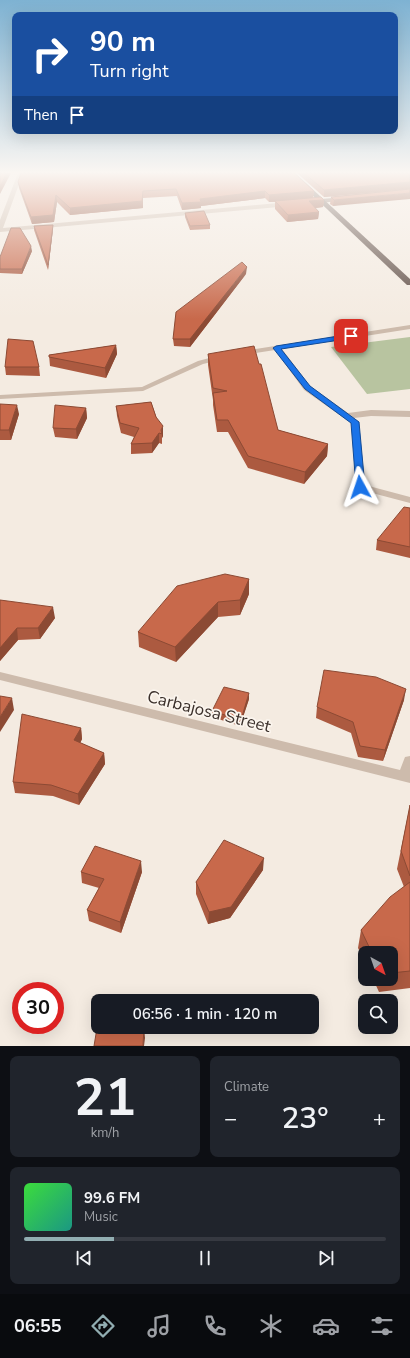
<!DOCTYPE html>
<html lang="en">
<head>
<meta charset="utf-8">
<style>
	:root { --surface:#171b24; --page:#20242c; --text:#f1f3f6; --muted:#9ea1a6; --line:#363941; --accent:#92aeb2 }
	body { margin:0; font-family:"Nunito Sans",sans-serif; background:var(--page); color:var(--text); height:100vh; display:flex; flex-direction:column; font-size:15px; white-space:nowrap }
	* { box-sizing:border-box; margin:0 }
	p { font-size:13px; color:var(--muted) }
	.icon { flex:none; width:22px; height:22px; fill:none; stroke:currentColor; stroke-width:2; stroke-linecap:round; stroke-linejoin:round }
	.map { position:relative; height:1046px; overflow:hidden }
	.panel { display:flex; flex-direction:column; gap:10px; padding:10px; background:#0d0f14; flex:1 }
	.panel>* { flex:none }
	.banner { position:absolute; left:12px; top:12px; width:386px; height:122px; border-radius:8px; box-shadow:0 4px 16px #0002; background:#1a4fa0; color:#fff; overflow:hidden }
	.needle { width:26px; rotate:140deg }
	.tools { position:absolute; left:358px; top:946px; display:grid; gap:8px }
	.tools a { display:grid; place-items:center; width:40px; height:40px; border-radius:8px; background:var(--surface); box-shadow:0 4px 16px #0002; font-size:20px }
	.speed { position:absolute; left:12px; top:982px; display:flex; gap:8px; font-size:20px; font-weight:700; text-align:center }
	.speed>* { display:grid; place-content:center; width:52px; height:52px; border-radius:50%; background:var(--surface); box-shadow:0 4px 16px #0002; line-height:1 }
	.speed .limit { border:6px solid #d22; background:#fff; color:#111 }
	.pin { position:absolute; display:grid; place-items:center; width:34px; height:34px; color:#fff; margin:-17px; border-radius:8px; box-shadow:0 2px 6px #0006 }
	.me { position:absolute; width:44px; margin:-22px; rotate:355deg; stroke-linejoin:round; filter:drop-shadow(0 0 3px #0008) }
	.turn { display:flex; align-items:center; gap:14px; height:84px; padding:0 12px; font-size:18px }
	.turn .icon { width:52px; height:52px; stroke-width:2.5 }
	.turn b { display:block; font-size:28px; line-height:34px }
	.then { display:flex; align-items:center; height:38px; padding:0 12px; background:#0003; gap:8px; font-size:15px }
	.big { font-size:30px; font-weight:600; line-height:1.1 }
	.panel .tile { flex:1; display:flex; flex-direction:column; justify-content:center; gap:6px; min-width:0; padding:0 14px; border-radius:8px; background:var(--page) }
	.panel .dial { align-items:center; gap:0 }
	.dial b { font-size:52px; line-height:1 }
	.song { display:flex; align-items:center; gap:12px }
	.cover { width:48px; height:48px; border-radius:6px; background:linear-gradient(135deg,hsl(120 70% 55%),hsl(170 70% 35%)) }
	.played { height:4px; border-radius:2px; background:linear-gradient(90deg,var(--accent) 25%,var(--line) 25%) }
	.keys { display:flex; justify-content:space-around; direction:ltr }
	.heat { display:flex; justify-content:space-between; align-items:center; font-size:22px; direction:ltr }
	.panel .tiles { flex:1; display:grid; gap:10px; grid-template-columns:1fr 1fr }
	.tile:last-child { grid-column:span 2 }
	.trip { position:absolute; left:91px; top:994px; width:228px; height:40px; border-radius:8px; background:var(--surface); box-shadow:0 4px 16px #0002; font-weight:600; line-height:40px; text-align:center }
	.tabs { display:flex; height:64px; justify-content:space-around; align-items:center; background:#090b0e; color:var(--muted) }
	.tabs .icon { width:28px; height:28px }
	.tabs .current { color:var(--accent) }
	.tabs b { font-size:18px; color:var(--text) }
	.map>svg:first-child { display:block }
	.green { fill:#b8c4a0 }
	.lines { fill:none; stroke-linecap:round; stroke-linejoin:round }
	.minor { fill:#cdbbac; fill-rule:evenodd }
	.major { fill:#7d675c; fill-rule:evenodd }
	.highway { fill:#5c4a42; fill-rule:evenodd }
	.wall { fill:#ac5a40 }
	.shaded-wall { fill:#8c4a34 }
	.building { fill:#c8694b; stroke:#8c4a34 }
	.route { fill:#1a73e8; stroke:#114b97 }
	.labels { text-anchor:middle; stroke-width:3.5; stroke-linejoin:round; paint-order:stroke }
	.near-street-label { font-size:17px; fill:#3b302b; stroke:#fbf5ee }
</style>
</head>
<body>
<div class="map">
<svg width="410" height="1046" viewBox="0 0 410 1046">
	<rect width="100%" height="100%" fill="#f4ebe1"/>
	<path class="green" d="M410,337v52l-43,5 -36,-47z"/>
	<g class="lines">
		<path class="minor" d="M18,173h5l-20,55 286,-26 3,2 -3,2 -289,26v-12z
			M410,325v4l-128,20 28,37 38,27 23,-3 39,1v6l-39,-1 -17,2 5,4 6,63 45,12v6l-53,-14 -6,-66 -47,-33 -29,-40 -33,5 -4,-2 4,-2z
			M221,355l4,2 -1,2 -21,5 -60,27 -143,8v-4l142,-8 56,-26z
			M0,672l400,98 5,-13 5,-1v27l-410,-103z"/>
		<path class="major" d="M344,197l3,2 -1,1 -25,3 -3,-2 3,-2z"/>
		<path class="highway" d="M289,173h6l115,106v6h-3z"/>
	</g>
	<path class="wall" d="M297,173h113v16l-86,8z
		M18,182l296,9 -1,7 11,2 -1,7 -8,1 4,4 -1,7 -31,3 -12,-13v-7h-6l-4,-4 -64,8v2l-19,2 -5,-14 -34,2v10l-73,7 -13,-13 -3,20 -22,2 -13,-36z
		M410,189l-77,17 -3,-2 1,-7z
		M185,213l25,12v4l-20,1 -5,-13z
		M34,226l19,3 -5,41 -14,-40z
		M32,251l-10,23 -22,-1v-16z
		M246,274l-56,73 -16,-1 -1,-7z
		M116,345l1,9 -11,24 -56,-12 -1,-11z
		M208,354l51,10 19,66 50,14 -1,12 -23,28 -56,-16 -20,-36h-11l-4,-27v-5l-5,-35z
		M5,367h34l1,9 -34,-1z
		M151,402l12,34 -1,2v6l-3,-1 -7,10 -21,1v-10l3,-7 -13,-4 -4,-17 -1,-10z
		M0,404l19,10 -8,26h-11z
		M86,408l1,10 -10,21 -22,-2 -2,-9z
		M410,508v50l-34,-8 1,-10z
		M249,579v15l-9,21 -22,2 -42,45 -37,-15 -1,-15z
		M0,600l55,18 -15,21 -22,1 -18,21z
		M249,699l-9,27 -28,-9v-6z
		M404,700l-21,61 -25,-4 -7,-24 -35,-15 1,-11z
		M81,728l1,11 -2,4 24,10 1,11 -26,41 -26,-9 -38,-3 -2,-11z
		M410,805v183l-31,4 -6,-13h18v-26h-26v9l-7,-14 3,-18 43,-43 -7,-18z
		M263,870l-33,48 -22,6 -12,-30v-12z
		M81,872h61l-21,61 -32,-12 -2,-11 12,-22 -17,-5z"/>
	<path class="shaded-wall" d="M7,173h4l-11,21v-8z
		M410,182v7l-86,8v-7z
		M143,191v17l-73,7v-7z
		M265,191v7l-64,8v2l-19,2v-7l18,-4z
		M314,191l-1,7 -44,4v-7z
		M410,193v6l-77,7 1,-6z
		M56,195l1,7 -3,20 -22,2 -1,-7z
		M324,200l-1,7 -15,2 1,-8z
		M319,212l-1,7 -31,3 1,-7z
		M53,225v4l-5,41v-5z
		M31,246l1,5 -10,23v-5z
		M247,267l-1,7 -56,73v-8z
		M116,345l1,9 -11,24 -1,-10z
		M17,405l2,9 -8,26 -2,-10z
		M86,408l1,10 -10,21 -1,-10z
		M163,426v10l-1,2v-4l-1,-4z
		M159,433v10l-7,10v-10z
		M328,444l-1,12 -23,28 1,-12z
		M249,579v15l-9,21v-15z
		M218,602v15l-42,45 -1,-15z
		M53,607l2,11 -15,21 -2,-11z
		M17,628l1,12 -18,21v-13z
		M406,689l-2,11 -21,61 2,-11z
		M249,693v6l-9,27 1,-6z
		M12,698l2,12 -14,22v-15z
		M81,728l1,11 -6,13 -2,-12z
		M104,753l1,11 -26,41 -1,-11z
		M264,858l-1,12 -33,48 -22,6 1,-12z
		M141,861l1,11 -21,61 -1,-11z
		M144,1027l1,11 -1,8h-1z"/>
	<path class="building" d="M0,173h7l-7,13z
		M21,173h273l20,18 -45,4 -4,-4 -65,8 1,3 -19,1 -6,-14 -33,2 -1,10 -72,7 -14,-13 -3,20 -22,2 -13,-35z
		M304,173h106v9l-86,8z
		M410,189v4l-76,7 -3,-3z
		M321,197l3,3 -15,1 10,11 -31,3 -13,-14z
		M204,211l6,14 -20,1 -5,-13z
		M53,225l-5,40 -14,-39z
		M11,228h9l11,18 -9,23h-22v-12z
		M242,262l5,5 -57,72h-17l3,-27z
		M8,339l25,2 6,26h-34z
		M116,345l-11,23 -56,-11v-2z
		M254,346l5,18h2l17,66 50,14 -23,28 -57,-16 -20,-36h-11l-4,-27 14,-2 -14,-3 -5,-34z
		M151,402l5,15 7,9 -2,4 1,4 -3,-1 -7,10 -21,1 8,-16 -19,-5 -4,-17z
		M0,404l17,1 -8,25h-9z
		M55,405l31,3 -10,21 -23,-1z
		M404,507l6,1v39l-33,-7z
		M225,574l24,5 -9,21 -22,2 -43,45 -37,-15 39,-46z
		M0,600l53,7 -15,21h-21l-17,20z
		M324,670l52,7 30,12 -21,61 -25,-4 -7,-24 -36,-15z
		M224,687l25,6 -8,27 -29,-9z
		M0,696l12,2 -12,19z
		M22,714l59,14 -7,12 30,13 -26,41 -27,-9 -38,-3z
		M410,805v71l-9,-25z
		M224,840l40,18 -33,49 -22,5 -13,-30z
		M95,846l46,15 -21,61 -33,-12 17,-31 -23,-7z
		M410,882v89l-19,2v-20h-19l-11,-23 29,-33z
		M98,1022v5h46l-1,19h-49z"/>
	<linearGradient id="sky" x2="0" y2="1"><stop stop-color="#7eb2d2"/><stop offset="0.54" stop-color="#faf6f2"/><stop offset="1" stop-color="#faf6f2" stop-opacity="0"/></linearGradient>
	<rect width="410" height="319" fill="url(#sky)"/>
	<path class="route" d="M351,334l2,1v3l-72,11 29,37 49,36 6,65 -5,2 -4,-2 -5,-64 -46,-34 -32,-41 3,-2z"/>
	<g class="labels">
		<g class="near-street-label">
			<text transform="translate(209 711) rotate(14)" y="6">Carbajosa Street</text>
		</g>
	</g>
</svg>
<div class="tools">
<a><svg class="needle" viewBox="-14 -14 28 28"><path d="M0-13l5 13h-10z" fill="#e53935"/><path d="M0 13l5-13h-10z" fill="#9ea1a6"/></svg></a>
<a><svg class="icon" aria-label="search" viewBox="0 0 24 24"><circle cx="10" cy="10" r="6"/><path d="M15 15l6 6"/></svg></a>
</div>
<div class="speed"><div class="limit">30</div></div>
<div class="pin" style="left:351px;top:336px;background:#d93025"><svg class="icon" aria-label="arrive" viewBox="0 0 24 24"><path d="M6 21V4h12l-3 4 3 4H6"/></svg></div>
<svg class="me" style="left:360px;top:487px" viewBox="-20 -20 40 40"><path d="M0-17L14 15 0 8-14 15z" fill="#1a73e8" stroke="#fff" stroke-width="4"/></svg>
<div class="trip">06:56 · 1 min · 120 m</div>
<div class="banner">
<div class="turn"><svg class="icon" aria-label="right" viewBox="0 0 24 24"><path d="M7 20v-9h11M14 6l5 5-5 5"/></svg><div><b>90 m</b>Turn right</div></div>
<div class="then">Then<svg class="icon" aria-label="arrive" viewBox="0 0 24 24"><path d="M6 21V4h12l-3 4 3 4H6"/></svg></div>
</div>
</div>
<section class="panel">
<div class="tiles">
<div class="tile dial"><b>21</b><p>km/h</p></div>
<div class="tile"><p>Climate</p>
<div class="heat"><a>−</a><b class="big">23°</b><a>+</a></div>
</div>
<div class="tile">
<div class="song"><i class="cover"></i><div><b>99.6 FM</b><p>Music</p></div></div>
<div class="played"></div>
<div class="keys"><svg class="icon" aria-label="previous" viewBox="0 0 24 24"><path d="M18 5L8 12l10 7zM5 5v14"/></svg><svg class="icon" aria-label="pause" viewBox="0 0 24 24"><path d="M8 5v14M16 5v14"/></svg><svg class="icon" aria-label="next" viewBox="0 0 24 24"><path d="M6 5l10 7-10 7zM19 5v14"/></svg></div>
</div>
</div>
</section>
<nav class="tabs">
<b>06:55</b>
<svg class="icon current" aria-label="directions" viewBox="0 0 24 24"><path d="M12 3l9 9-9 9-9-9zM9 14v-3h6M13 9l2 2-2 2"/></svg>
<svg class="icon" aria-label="music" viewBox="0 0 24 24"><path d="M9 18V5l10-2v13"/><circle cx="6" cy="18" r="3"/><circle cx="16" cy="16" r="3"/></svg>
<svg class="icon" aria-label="phone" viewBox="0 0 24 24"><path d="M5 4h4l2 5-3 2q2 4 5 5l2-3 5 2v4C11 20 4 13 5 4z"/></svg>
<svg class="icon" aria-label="climate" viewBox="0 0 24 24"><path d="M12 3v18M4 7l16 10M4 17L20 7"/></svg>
<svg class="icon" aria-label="car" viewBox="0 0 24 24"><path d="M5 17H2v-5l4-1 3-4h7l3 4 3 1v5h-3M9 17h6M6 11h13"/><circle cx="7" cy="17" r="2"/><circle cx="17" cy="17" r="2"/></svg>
<svg class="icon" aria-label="filters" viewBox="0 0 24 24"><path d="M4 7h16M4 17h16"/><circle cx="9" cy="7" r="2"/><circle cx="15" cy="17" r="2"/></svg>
</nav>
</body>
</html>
